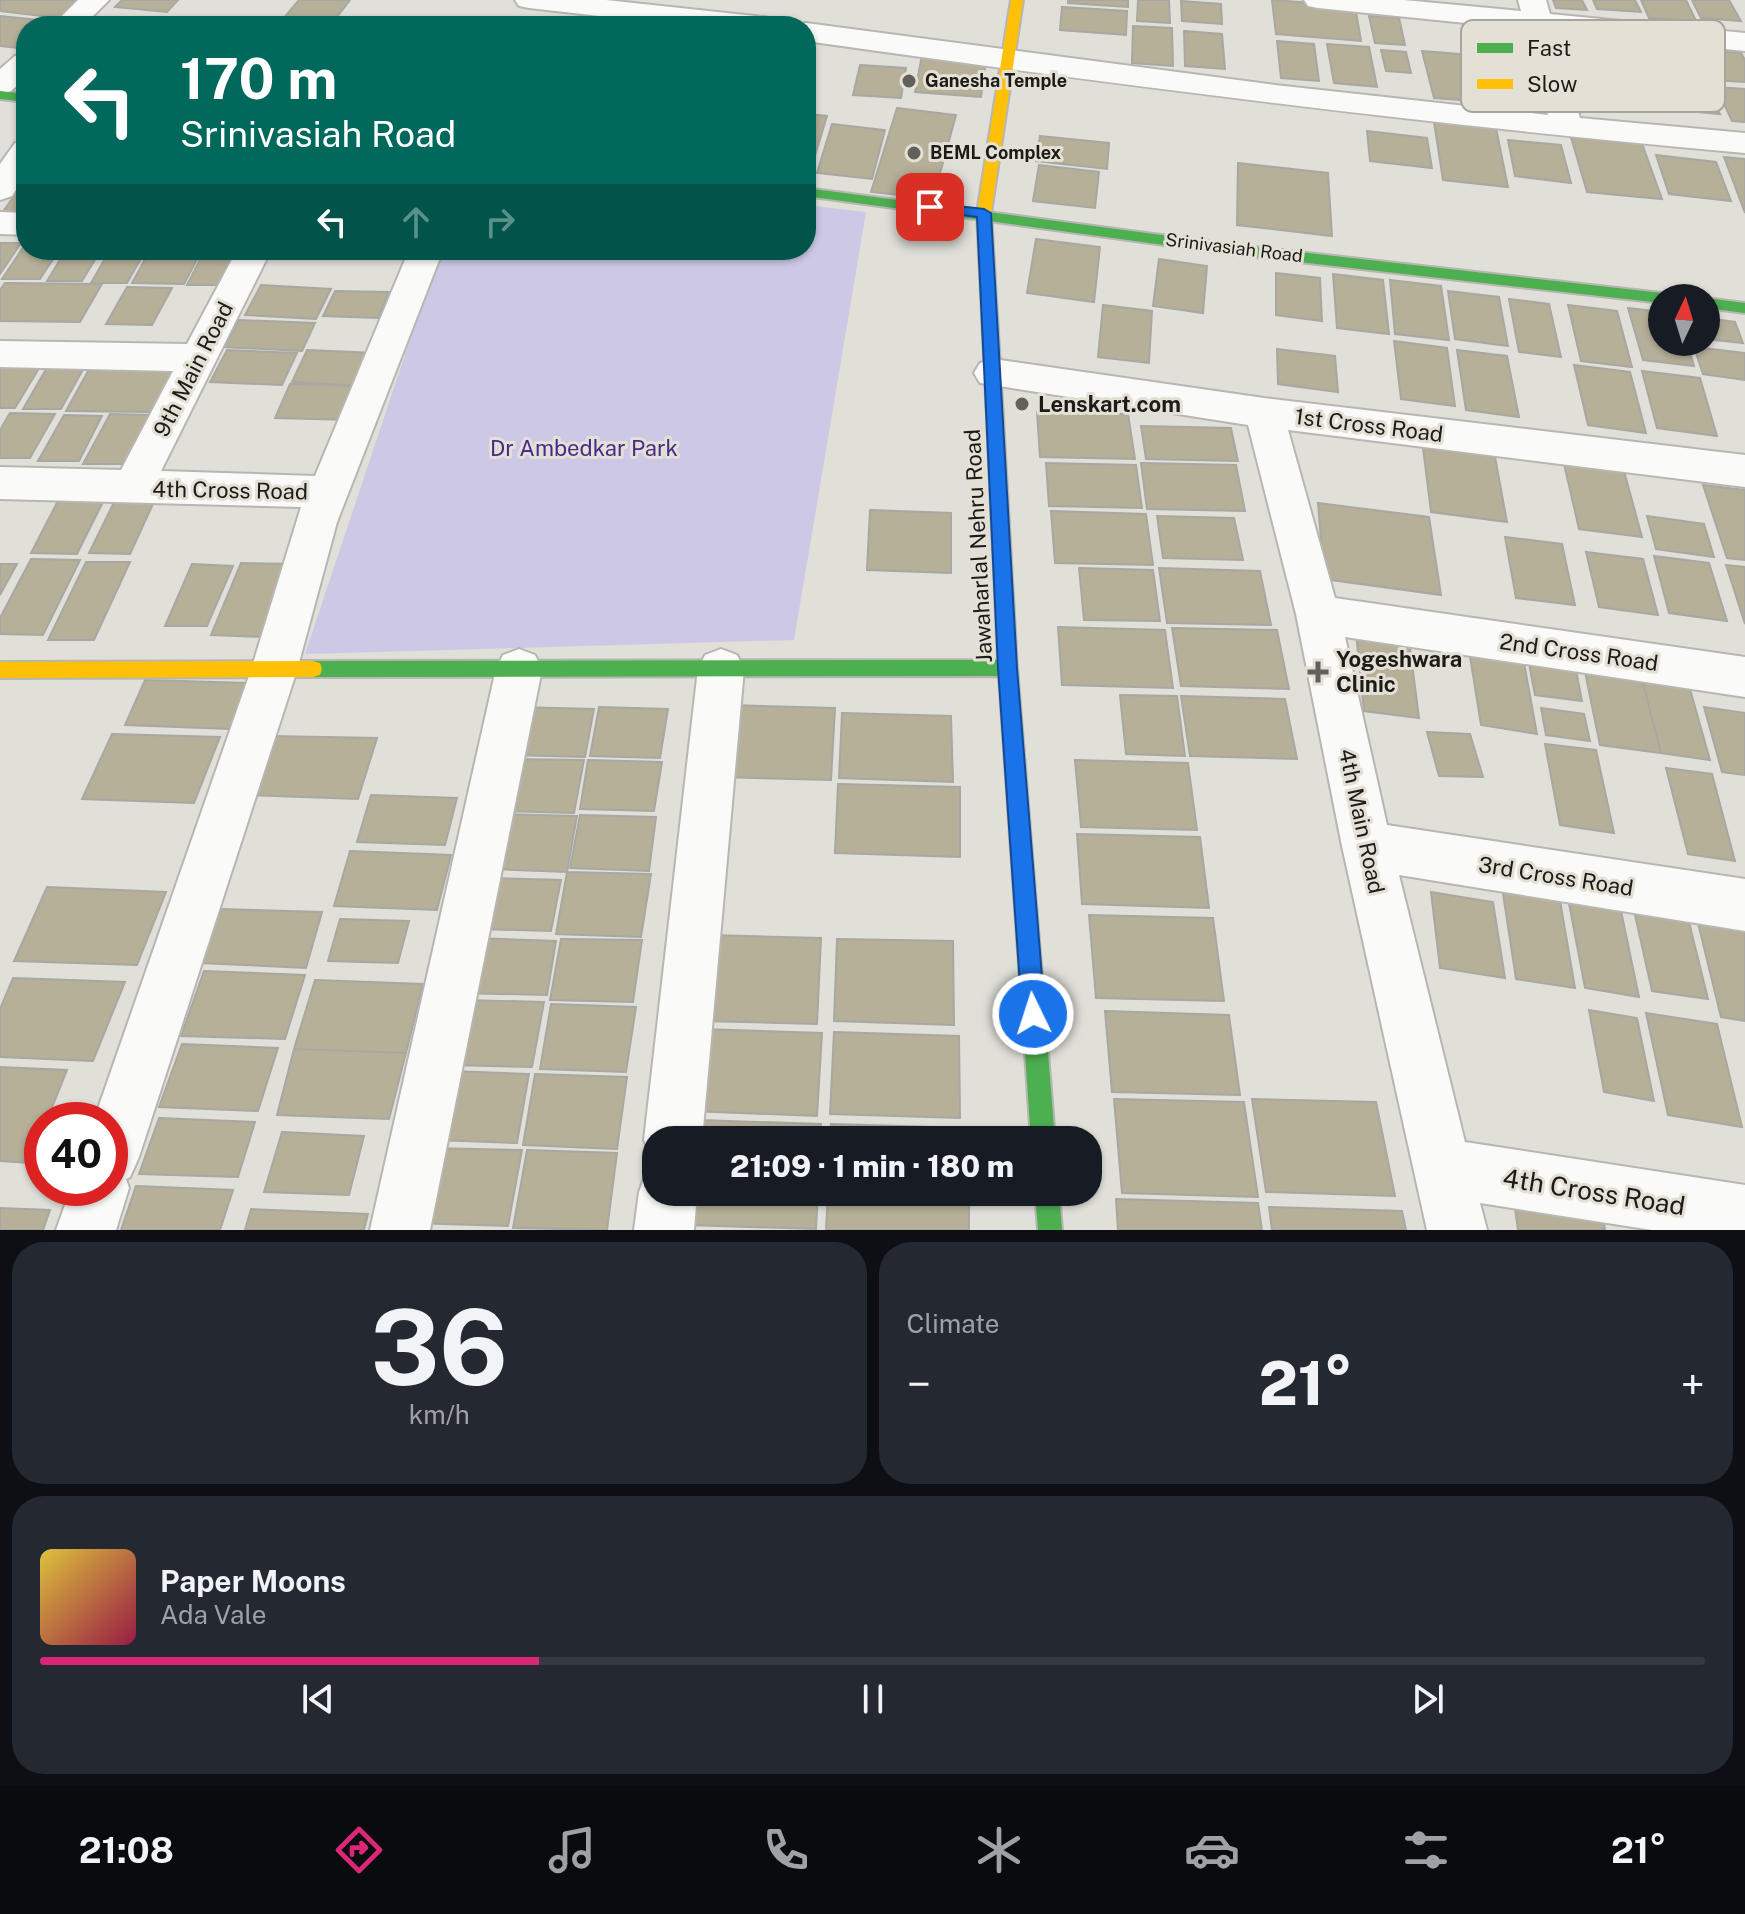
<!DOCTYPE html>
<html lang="en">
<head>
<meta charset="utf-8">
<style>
	:root { --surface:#171b24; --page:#242831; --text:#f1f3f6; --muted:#9ea1a6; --line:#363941; --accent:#db2777 }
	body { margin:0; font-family:"Public Sans",sans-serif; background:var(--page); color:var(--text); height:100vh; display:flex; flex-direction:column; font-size:30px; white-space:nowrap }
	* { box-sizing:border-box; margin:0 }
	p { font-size:26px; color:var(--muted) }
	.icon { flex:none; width:44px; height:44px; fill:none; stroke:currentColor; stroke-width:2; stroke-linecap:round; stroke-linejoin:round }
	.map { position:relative; height:1230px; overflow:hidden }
	.panel { display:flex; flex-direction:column; gap:12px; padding:12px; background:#0d0f14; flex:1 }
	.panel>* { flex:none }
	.top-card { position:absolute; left:16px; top:16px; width:800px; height:244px; border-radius:32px; box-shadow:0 2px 6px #0004; background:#00695c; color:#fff; overflow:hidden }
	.needle { width:52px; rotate:4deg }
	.tools { position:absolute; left:1648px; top:284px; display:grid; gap:16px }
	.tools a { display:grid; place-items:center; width:72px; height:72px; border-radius:50%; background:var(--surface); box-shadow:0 2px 6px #0004; font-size:40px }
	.speed { position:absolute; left:24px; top:1102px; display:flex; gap:16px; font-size:40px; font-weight:700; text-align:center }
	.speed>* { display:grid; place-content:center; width:104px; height:104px; border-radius:50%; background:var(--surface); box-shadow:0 2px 6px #0004; line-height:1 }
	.speed .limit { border:12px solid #d22; background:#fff; color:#111 }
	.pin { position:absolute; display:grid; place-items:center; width:68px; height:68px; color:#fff; margin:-34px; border-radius:16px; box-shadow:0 4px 12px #0006 }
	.me { position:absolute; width:88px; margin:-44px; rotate:356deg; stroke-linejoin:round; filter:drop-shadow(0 0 6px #0008) }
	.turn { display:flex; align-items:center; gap:28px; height:168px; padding:0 32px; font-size:36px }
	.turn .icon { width:104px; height:104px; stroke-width:2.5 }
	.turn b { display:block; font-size:56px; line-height:68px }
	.lanes { display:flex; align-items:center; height:76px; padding:0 32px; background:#0003; justify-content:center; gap:40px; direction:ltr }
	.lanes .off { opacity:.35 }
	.big { font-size:60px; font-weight:800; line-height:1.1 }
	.panel .tile { flex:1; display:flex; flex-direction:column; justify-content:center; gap:12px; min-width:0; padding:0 28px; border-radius:32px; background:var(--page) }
	.panel .dial { align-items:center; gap:0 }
	.dial b { font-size:104px; line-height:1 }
	.song { display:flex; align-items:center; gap:24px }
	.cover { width:96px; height:96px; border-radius:12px; background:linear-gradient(135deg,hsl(50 70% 55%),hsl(340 70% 35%)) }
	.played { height:8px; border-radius:4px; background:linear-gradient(90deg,var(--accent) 30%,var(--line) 30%) }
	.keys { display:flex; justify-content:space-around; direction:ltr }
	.heat { display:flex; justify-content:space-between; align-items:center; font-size:44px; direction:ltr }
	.panel .tiles { flex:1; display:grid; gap:12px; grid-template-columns:1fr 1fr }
	.tile:last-child { grid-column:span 2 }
	.trip { position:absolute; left:642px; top:1126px; width:460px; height:80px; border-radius:32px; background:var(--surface); box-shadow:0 2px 6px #0004; font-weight:800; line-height:80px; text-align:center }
	.tab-bar { display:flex; height:128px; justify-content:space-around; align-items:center; background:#090b0e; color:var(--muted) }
	.tab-bar .icon { width:56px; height:56px }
	.tab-bar .current { color:var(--accent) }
	.tab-bar b { font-size:36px; color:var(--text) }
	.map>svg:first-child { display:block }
	.green { fill:#ccc8e5 }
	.building { fill:#b6b099; stroke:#a8a7a2; stroke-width:2 }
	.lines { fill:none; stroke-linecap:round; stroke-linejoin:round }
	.street-casing { stroke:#b7b6b2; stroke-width:4 }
	.fast-casing { stroke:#b7b6b2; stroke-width:4 }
	.slow-casing { stroke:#b7b6b2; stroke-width:4 }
	.street { fill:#fafaf9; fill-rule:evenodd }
	.fast { fill:#4caf50; fill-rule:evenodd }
	.slow { fill:#ffc107; fill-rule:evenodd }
	.route { fill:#1a73e8; stroke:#114b97; stroke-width:2 }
	.poi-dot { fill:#61605b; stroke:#e4e0d5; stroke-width:3 }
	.labels { text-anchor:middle; stroke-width:6; stroke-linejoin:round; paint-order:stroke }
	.far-poi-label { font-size:18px; font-weight:bold; fill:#1c1b17; stroke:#e4e0d5; text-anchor:start }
	.far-street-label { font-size:18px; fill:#1c1b17; stroke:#e4e0d5 }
	.street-label { font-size:22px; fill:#1c1b17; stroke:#e4e0d5 }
	.poi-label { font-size:22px; font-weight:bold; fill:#1c1b17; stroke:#e4e0d5; text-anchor:start }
	.park-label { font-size:22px; fill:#462b8c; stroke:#e4e0d5 }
	.near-street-label { font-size:26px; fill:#1c1b17; stroke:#e4e0d5 }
	.key { fill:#e4e0d5; stroke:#a8a59c; stroke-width:2 }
	.key-label { font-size:22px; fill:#1c1b17 }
</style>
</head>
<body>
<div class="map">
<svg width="1745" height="1230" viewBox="0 0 1745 1230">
	<rect width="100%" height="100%" fill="#e0dfd8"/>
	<path class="green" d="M806,205l60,7 -72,428 -489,14 135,-404h366z"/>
	<path class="building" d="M0,0h77l-19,18 -58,-7z
		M122,0h56l-11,12 -52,-5z
		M299,0h51l-20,26h-53z
		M1068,0h60v7l-60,-4z
		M1138,0h31l1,23 -33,-2z
		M1272,0l83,6 6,35 -85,-7z
		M1553,0h29l5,10 -31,-2z
		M1593,0h42l6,12 -44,-3z
		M1641,0h45l10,21 -47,-3z
		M1692,0h37l12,21 -40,-3z
		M1181,1l40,3 1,20 -40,-3z
		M1062,7l65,4 -1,24 -66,-5z
		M0,16l48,5 -6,5h-16v15l-8,7 -18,-2z
		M1369,16l30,2 6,27 -30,-2z
		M1133,26l39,2 1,38 -41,-3z
		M1184,31l38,3 3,35 -40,-3z
		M1277,41l37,3 5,37 -38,-3z
		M1327,44l42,3 8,40 -43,-4z
		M1381,50l25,2 5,21 -25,-2z
		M1698,50l43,3 4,7v22l-33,-2z
		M1422,51l50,4 14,47 -52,-4z
		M922,55l64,5 -5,37 -66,-5z
		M860,65l46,3 -5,30 -48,-3z
		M1665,83l42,3 13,28 -43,-4z
		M1716,87l29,2v33l-13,-1z
		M897,108l59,7 -23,84 -62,-7z
		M806,114l21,2 -16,53 -5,-1z
		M1434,122l62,6 12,59 -65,-7z
		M832,124l53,6 -13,49 -55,-6z
		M1367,131l60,7 5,30 -62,-7z
		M1570,134l71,7 21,58 -75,-7z
		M1040,136l69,7 -2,26 -71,-8z
		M1508,140l53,5 10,38 -56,-7z
		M1656,155l60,7 15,39 -62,-7z
		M1724,157l21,2v54z
		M1238,163l90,10 4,63 -95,-11z
		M1039,165l60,7 -4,36 -62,-7z
		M25,180l1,33h-24z
		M1036,239l64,8 -6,55 -67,-9z
		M0,243h21l-21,31z
		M26,243v7h33l-19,29h-38z
		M66,250h35l-19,31h-35z
		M110,250h36l-19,33h-36z
		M150,250h52l-18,34 -52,-1z
		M205,250h30l-17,35h-31z
		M282,250h65l-4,7 -63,-2z
		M1159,259l48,7 -4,47 -50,-7z
		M1276,273l44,5 2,43 -46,-6z
		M1333,274l50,6 6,54 -52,-6z
		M1390,280l51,6 8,54 -54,-6z
		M5,283l97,1 -22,38 -80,-1v-31z
		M261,285l70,4 -15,30 -71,-4z
		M127,287l45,1 -20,37 -46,-1z
		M335,291l54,1 -11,26 -55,-2z
		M1448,291l51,6 9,49 -53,-7z
		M1509,299l40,5 12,53 -42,-5z
		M1103,305l49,6 -3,52 -51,-6z
		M1568,305l49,6 15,56 -51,-6z
		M1628,308l34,4v30h25l7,24 -51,-6z
		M1706,318l29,4 8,21 -37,-4z
		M239,320l76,3 -13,28 -78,-4z
		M1394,341l53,7 8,58 -54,-7z
		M1694,347l51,6v27l-42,-6z
		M1277,349l58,7 3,36 -60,-8z
		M227,350l70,3 -15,32 -72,-3z
		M307,350l69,3 -14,33 -70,-4z
		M1457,350l50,6 12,61 -53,-7z
		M93,362l83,1 -25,49 -85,-1z
		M49,364h37l-25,45h-38z
		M41,365l-26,43h-15v-41z
		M1574,365l56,7 16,61 -58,-8z
		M1642,371l58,7 17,58 -60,-8z
		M290,384l75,2 -13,34 -77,-2z
		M1037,412l91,2 7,45 -95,-2z
		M10,413l45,1 -25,44h-30v-28z
		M110,414l46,1 -24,49h-49z
		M64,415l38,1 -23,45h-41z
		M1141,426l90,2 7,33 -92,-2z
		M1423,448l72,9 12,65 -76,-10z
		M1046,463l90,2 6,43 -93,-2z
		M1141,463l95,2 9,46 -98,-2z
		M1564,464l60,7 18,66 -63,-8z
		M1703,485l42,5v70l-18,-2z
		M120,490l39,1 -29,63 -41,-1z
		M61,495l45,1 -29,58 -46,-1z
		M1318,503l111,14 12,78 -117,-16z
		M870,510l81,3v60l-84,-3z
		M1051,511l95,3 7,51 -98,-2z
		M1157,516l77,2 9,42 -80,-2z
		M1647,516l57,8 10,33 -58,-8z
		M1505,537l57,7 13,61 -59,-7z
		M1586,552l57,7 15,56 -59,-8z
		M1654,556l55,7 18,58 -58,-8z
		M31,559l49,1 -37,75 -43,-1v-16z
		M86,562h44l-36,78h-46z
		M241,563l51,1 -28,73 -53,-2z
		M0,564h17l-17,31z
		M192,564l41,2 -26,60h-42z
		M1726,565l19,2v57z
		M1079,568l74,2 7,51 -76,-1z
		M1159,568l101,3 11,54 -104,-2z
		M1058,627l107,3 8,58 -111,-3z
		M1172,628l105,2 12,59 -108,-3z
		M1356,633l53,7 10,78 -55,-7z
		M1469,650l54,7 14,77 -56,-9z
		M1528,659l47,6 7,36 -47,-6z
		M1585,672l57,8 19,73 -61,-8z
		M145,680l103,3 -18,46 -105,-4z
		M1642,680l48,9 20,71 -49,-7z
		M1120,695l57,1 8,60 -59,-2z
		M1181,696l104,3 12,60 -107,-3z
		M728,705l107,3 -4,72 -111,-3z
		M518,707l76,2 -9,48 -77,-2z
		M599,707l69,2 -8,49 -70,-2z
		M1704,707l41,6v62l-23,-3z
		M1541,708l43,6 6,27 -44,-6z
		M842,713l109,3 2,66 -114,-4z
		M1427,732l43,2 13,43 -44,-1z
		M112,734l108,3 -26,66 -112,-4z
		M271,736l106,2 -19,61 -109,-4z
		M1545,744l51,6 18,83 -54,-8z
		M507,759l77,1 -10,53 -79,-2z
		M588,760l74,2 -8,49 -74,-2z
		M1075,760l113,3 9,67 -116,-3z
		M1666,768l46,6 23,87 -47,-7z
		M838,784l122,3v70l-125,-4z
		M371,795l86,3 -12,47 -88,-3z
		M500,814l77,2 -10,56 -80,-3z
		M580,815l76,2 -7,54 -79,-3z
		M1077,834l123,3 9,71 -127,-4z
		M350,851l101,4 -14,55 -103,-4z
		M567,872l84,2 -10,63 -85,-3z
		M487,878l74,2 -10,51 -75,-2z
		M47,887l119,5 -29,73 -123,-4z
		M1502,887l57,8 16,93 -59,-9z
		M1431,892l62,10 12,76 -65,-10z
		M1568,898l52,8 19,91 -54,-9z
		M1633,906l54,8 21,85 -56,-8z
		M221,909l101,3 -16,56 -105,-5z
		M1089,915l124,3 11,83 -128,-3z
		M340,919l69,2 -11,42 -70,-2z
		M1698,923l47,7v91l-24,-4z
		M711,935l110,3 -4,86 -115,-3z
		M473,938l83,3 -9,54 -86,-2z
		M561,939l81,1 -9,62 -83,-2z
		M837,939l116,2 1,84 -120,-4z
		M204,971l101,4 -20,64 -104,-3z
		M13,978l112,4 -32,79 -93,-4v-48z
		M315,980l108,4 -17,69 -112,-4z
		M464,1000l80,2 -12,65 -82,-2z
		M551,1004l85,3 -10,65 -86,-3z
		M1589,1010l48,8 17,83 -50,-9z
		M1105,1011l124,4 11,80 -128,-3z
		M1646,1013l71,11 25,103 -74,-12z
		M700,1029l122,4 -5,83 -126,-5z
		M834,1032l125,4 1,82 -130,-4z
		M182,1044l96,4 -20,63 -99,-4z
		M294,1049l112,4 -17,66 -112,-4z
		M0,1067l67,3 -20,50h-5v12l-12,31 -30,-2z
		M451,1071l78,3 -12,69 -81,-3z
		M535,1074l92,3 -10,72 -94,-4z
		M1114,1099l130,3 14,95 -136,-4z
		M1252,1099l124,3 19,94 -129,-4z
		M159,1118l96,4 -17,55 -99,-3z
		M699,1120l122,4 -1,16h-123z
		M831,1124l136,4v12h-137z
		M282,1132l82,4 -15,59 -85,-3z
		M429,1148l93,2 -14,76 -96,-3z
		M527,1150l90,3 -10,77 -94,-2z
		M136,1186l97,4 -13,40h-99z
		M692,1192h126l-2,37 -128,-4z
		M828,1192h141v38h-143z
		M1513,1194l89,15 3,21h-87z
		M1116,1199l142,4 4,27h-144z
		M1269,1207l133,4 4,19h-134z
		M0,1208l50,2 -7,20h-43z
		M251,1209l117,5 -4,16h-119z"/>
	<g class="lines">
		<defs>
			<path id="street" d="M78,0h31l-26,26h-31z
				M515,0h91l159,17 10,3 4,6h-92l-158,-18 -10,-2z
				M1304,0h100l117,11 -3,-11h28l4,14 195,19v18l-190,-19 25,86 165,15v20c-314,-28 -627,-68 -939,-112v-15h-10l10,-3 469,62 273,30 -23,-86 -207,-21 -10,-2z
				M26,53v25l-15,13 -11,3v-25l15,-13z
				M26,140v34l-14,22 -12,4v-36l15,-21z
				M0,212l26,1v22l-26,-1z
				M237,250h34l-110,221 154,5 94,-226h34l-106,272 -40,148 -158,487 -9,20 -4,2 3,9 -13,42h-60l15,-42h39v-68h-16l157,-450 50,-163 -301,-8v-32l121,3 52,-99 -173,-4v-26l187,3z
				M993,359l271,39 481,57v32l-457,-57 47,168 410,59v40l-400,-60 42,188 358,54v52l-346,-56 66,267 280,43v45h-93l-172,-27 7,27h-60l-85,-384 -46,-232 -48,-189 -268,-42 -6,-10 6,-10z
				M519,649l16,6 7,14 -112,561h-60l126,-561 7,-14z
				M721,649l16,6 7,14 -42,471h-46v22l-12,-22 54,-471 7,-14z
				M656,1168v24h41l-3,38h-60l5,-38 8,-21z"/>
			<path id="fast" d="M0,91l26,3v8l-26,-3z
				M806,188l431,57 425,48 7,5h-7v5l-425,-48 -431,-59z
				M1706,298l39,5v10l-39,-5z
				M995,412l8,6 14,250 38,472h-24l-32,-464 -686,1 -7,-2 -2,-6 2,-6 7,-2 685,-1 -11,-242z
				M1035,1192h24l3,38h-24z"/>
			<path id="slow" d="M1011,0h12l-32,213 12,205 -8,6 -8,-6 -10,-205z
				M313,661l7,2 2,6 -2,6 -7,2 -313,1v-16z"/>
		</defs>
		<use href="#street" class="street-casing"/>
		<use href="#fast" class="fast-casing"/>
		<use href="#slow" class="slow-casing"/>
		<use href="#street" class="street"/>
		<use href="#fast" class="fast"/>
		<use href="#slow" class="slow"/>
	</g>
	<path class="route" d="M930,203l54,6 7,4 26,455 28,346 -4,8 -8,3 -8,-3 -3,-8 -24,-346 -21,-451 -51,-7 -3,-3z"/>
	<g class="poi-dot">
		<circle cx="909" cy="81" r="8"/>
		<circle cx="914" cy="153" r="8"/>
		<circle cx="1022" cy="404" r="8"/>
		<path d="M1314 660h8v8h8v8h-8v8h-8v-8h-8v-8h8z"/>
	</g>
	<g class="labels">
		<g class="far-poi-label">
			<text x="925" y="87">Ganesha Temple</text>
			<text x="930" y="159">BEML Complex</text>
		</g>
		<g class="far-street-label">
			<text transform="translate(1234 248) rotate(7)" y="6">Srinivasiah Road</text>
		</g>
		<g class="street-label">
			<text transform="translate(193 369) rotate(-63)" y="8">9th Main Road</text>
			<text transform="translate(1369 425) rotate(7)" y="8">1st Cross Road</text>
			<text transform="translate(230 490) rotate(1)" y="8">4th Cross Road</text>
			<text transform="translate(978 546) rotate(-93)" y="8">Jawaharlal Nehru Road</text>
			<text transform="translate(1579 652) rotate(8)" y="8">2nd Cross Road</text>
			<text transform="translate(1362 821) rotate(78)" y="8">4th Main Road</text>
			<text transform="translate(1556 876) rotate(9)" y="8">3rd Cross Road</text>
		</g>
		<g class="poi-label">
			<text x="1038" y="412">Lenskart.com</text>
			<text x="1336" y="667">Yogeshwara<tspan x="1336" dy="25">Clinic</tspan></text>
		</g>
		<g class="park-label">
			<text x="584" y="456">Dr Ambedkar Park</text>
		</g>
		<g class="near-street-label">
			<text transform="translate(1594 1192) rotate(9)" y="9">4th Cross Road</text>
		</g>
	</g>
	<rect x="1461" y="20" width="264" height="92" rx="12" class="key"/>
	<rect x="1477" y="43" width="36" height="10" fill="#4caf50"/>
	<rect x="1477" y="79" width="36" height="10" fill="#ffc107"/>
	<g class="key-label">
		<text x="1527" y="56">Fast</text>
		<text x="1527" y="92">Slow</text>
	</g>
</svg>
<div class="tools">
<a><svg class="needle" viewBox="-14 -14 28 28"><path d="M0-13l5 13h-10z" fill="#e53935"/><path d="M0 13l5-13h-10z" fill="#9ea1a6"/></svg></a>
</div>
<div class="speed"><div class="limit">40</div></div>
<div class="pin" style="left:930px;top:207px;background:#d93025"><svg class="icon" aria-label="arrive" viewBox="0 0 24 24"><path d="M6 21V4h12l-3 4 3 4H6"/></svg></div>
<svg class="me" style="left:1033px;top:1014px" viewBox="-20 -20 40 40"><circle r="17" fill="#1a73e8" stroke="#fff" stroke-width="3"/><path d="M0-11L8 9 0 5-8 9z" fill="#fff"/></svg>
<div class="trip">21:09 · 1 min · 180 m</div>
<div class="top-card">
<div class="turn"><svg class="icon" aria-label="left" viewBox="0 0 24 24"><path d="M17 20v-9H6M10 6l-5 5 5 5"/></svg><div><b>170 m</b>Srinivasiah Road</div></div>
<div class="lanes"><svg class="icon" aria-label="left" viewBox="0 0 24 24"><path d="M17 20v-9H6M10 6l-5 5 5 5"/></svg><svg class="icon off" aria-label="ahead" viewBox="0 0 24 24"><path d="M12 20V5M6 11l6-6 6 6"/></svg><svg class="icon off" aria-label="right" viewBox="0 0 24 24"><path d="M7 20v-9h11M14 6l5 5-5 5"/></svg></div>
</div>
</div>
<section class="panel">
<div class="tiles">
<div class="tile dial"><b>36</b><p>km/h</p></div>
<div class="tile"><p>Climate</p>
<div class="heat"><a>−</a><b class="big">21°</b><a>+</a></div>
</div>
<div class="tile">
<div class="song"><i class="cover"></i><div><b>Paper Moons</b><p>Ada Vale</p></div></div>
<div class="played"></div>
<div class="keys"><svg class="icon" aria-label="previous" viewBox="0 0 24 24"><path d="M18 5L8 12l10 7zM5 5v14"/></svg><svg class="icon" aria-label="pause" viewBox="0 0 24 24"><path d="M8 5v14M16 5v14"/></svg><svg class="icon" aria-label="next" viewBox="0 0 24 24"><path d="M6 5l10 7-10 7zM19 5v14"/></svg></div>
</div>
</div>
</section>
<nav class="tab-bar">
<b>21:08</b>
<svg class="icon current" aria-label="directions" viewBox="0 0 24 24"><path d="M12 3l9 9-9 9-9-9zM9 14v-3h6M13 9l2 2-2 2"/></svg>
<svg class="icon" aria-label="music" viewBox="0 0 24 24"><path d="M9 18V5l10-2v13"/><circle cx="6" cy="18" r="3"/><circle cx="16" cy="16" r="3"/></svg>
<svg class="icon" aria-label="phone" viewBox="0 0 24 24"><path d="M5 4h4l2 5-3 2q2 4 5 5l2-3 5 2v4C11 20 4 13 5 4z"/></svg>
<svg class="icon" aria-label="climate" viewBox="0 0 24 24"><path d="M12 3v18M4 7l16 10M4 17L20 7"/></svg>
<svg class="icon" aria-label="car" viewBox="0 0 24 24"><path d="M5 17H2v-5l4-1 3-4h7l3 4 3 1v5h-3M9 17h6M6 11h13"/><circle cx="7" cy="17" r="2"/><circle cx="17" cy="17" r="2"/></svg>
<svg class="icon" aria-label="filters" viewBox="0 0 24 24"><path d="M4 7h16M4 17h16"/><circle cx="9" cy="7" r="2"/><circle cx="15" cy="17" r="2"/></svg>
<b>21°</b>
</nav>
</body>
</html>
